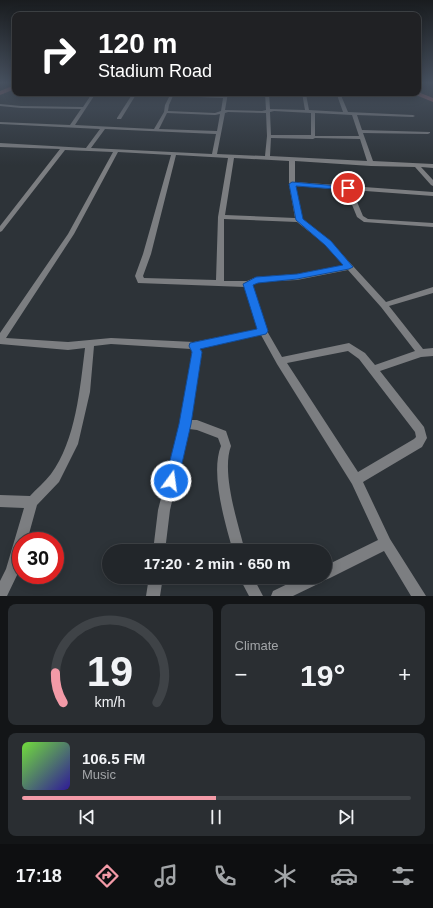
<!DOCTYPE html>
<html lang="en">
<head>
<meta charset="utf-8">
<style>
	:root { --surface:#22262a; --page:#2a2e32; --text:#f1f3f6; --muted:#a2a5a8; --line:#3f4347; --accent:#f39aa7 }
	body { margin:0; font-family:Arial,sans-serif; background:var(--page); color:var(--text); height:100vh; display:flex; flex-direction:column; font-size:15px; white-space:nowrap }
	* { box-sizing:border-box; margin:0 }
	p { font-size:13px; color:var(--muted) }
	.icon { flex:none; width:22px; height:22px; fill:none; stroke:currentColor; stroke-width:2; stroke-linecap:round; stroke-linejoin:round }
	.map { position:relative; height:596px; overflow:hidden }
	.side { display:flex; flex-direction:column; gap:8px; padding:8px; background:#131517; flex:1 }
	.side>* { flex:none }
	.banner { position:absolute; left:12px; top:12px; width:409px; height:84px; border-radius:8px; box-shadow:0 2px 10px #0003,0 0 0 1px var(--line); background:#202124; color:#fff; overflow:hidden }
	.speed { position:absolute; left:12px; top:532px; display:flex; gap:8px; font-size:20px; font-weight:700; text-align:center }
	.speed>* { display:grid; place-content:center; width:52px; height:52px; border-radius:50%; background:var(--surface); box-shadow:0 2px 10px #0003,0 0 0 1px var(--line); line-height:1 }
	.speed .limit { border:6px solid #d22; background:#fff; color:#111 }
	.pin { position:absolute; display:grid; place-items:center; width:34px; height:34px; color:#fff; margin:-17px; border:2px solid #fff; border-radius:50%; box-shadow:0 1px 4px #0007 }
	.me { position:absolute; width:44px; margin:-22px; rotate:14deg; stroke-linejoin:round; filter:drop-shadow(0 0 3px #0008) }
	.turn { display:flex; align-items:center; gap:14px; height:84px; padding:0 20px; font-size:18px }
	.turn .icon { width:52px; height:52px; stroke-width:2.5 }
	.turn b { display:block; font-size:28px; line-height:34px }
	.big { font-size:30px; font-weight:700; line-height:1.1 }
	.side .widget { flex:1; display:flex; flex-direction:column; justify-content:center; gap:6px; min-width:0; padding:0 14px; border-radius:8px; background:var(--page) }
	.side .dial { align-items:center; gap:0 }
	.dial svg { height:104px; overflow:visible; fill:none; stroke:var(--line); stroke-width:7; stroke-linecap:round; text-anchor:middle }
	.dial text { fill:var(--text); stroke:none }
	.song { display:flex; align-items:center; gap:12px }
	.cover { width:48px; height:48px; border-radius:6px; background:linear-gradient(135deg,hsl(100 70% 55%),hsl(250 70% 35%)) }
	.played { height:4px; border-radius:2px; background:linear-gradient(90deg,var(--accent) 50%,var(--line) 50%) }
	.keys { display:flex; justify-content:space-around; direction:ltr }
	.heat { display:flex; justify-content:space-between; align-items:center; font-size:22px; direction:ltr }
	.side .tiles { flex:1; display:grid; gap:8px; grid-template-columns:1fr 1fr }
	.widget:last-child { grid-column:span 2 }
	.trip { position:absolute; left:102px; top:544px; width:230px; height:40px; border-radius:20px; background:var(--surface); box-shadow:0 2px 10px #0003,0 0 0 1px var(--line); font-weight:700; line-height:40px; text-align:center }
	.tabs { display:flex; height:64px; justify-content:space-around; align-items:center; background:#0e0f11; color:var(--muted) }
	.tabs .icon { width:28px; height:28px }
	.tabs .active { color:var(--accent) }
	.tabs b { font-size:18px; color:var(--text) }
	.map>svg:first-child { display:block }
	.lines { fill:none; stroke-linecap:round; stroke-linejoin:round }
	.river { fill:#8f565f; fill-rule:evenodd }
	.minor { fill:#7c7e81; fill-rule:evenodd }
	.route { fill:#1a73e8; stroke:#114b97 }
</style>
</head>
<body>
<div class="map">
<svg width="433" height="596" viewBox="0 0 433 596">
	<rect width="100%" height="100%" fill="#2d3338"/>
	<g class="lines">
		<path class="river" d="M15,85v4l-15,6v-4z
			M418,92l15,6v4l-22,-9z"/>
		<path class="minor" d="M23,93h73l-21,32 79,4 10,-17 1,-7 6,-12 52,3 1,-3h4l-3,17 37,1 4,-1 -1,-17h4l1,16 35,1 -3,-17h38l8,19 65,3 2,1 -2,1 -56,-2 5,15 68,2v1l-2,1 -65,-1 10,28 60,3v4l-12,-1 12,13v6l-2,-1 -16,-18 -44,-1 -76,-5v21l138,10v4l-81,-6 11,26 5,3 65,4v4l-69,-5 -7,-5 -11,-27 -51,-4 7,33 28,22 56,61 47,-15v6l-44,13 34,43 10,-1v8l-12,1 -41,14 44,56 3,11 -5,9 -59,35 27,57 36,57h-15l-27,-45 -54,27 -5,2 -2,-1 -1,3 -29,14h-22l2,-5 29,-14h23v-11l53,-26 -26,-56 -75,-120 -16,-29 -61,13 2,4 -11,68h6l29,11 5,15c-10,27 7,77 14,105h-12c-8,-28 -23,-78 -12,-105l-3,-8 -21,-8 -8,-1 -19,81 -5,41h-12l5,-41 22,-86 12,-72 -1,-3 -80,-5 -17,2 -4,46 -12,52 -19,38 -22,23 -10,36h-6v22l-2,8 -12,25h-7v-15l6,-12 18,-61 -24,-1v-12l30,1c6,-7 15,-14 21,-22 25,-34 29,-86 34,-126l-17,2 -68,-6v-11l68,-99 45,-82 -48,-2 -63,81 -2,1v-6l60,-77 -60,-2v-4l86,5 14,-19 -100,-5v-2l70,3 11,-16 -60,-1 -21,-2v-2l21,2 62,1 8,-12 -66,-1zM306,94l31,1 6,17 -34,-2zM173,96l50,2 -2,13 -6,2 -47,-2 1,-6zM274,111l37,2v22h-40l-1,-23zM228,112l38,1 1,23 -2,20 -48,-2 8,-41zM167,113l48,2 5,-1 -3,17 -58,-2zM315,113l37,2 7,21h-44zM105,129l111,5 -4,20 -121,-6zM271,138l42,1 2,-1 45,1 7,22 -97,-5zM118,152l53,3 -28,99 -8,22 3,7 107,4 13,42 -64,13 -83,-4 -43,4 -62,-4 68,-104zM176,155l52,3 -10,59 -2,63 -72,-2 -1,-2 8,-22zM234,158l55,3v23l6,34 -70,-3zM224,219l73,3 29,23 18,20 -47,9 -41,3 -9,4h-23zM348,270l33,37 34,44 -40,14 -10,-12 -16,-10 -67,14 -15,-26 -15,-46 5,-3 40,-2zM348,351l11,8 56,73 1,5 -2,2 -56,33 -71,-109z
			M133,93h4l-16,26h-4v-1z
			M149,577h14l-3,19h-14z
			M239,577h14l10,19h-14z"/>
	</g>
	<linearGradient id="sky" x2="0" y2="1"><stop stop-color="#191c1f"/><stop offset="0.5" stop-color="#46505e"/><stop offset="1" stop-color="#46505e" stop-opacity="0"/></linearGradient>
	<rect width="433" height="165" fill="url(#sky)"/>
	<path class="route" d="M292,182l58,5v3h-2l-52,-4 7,33 28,22 22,26 -4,2 -52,10 -39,4 -5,2 15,46 -2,3 -66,15 2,3 -11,72 -13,57 -2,5 -5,2 -4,-2 -2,-5 14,-57 13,-72 -3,-6 1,-3 67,-14 -14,-45 13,-7 41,-3 46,-9 -18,-20 -29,-25 -7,-36z"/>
</svg>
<div class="speed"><div class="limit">30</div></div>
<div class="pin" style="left:348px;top:188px;background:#d93025"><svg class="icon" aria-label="arrive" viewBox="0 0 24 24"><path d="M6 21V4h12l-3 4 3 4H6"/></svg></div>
<svg class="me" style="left:171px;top:481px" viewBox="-20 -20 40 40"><circle r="17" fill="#1a73e8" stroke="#fff" stroke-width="3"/><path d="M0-11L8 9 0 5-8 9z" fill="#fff"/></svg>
<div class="trip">17:20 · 2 min · 650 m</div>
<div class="banner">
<div class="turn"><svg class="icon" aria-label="right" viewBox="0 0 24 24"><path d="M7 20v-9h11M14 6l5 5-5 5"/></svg><div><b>120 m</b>Stadium Road</div></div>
</div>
</div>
<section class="side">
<div class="tiles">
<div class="widget dial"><svg viewBox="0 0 100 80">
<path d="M14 69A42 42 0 1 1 86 69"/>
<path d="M14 69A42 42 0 0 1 8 46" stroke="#f39aa7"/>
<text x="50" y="56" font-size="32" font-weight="700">19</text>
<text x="50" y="72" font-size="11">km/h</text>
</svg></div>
<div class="widget"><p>Climate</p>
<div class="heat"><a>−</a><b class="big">19°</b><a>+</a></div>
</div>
<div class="widget">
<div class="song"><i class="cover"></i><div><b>106.5 FM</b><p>Music</p></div></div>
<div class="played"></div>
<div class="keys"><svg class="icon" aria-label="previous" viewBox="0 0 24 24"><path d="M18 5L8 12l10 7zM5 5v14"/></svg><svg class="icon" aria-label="pause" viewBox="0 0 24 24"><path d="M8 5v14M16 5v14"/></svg><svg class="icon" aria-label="next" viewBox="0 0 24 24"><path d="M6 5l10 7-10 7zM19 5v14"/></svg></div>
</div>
</div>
</section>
<nav class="tabs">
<b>17:18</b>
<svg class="icon active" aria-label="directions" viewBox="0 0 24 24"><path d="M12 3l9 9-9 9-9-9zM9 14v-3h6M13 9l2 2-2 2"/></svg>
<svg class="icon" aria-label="music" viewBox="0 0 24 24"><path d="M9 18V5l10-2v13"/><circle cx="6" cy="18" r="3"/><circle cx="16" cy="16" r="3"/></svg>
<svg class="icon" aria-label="phone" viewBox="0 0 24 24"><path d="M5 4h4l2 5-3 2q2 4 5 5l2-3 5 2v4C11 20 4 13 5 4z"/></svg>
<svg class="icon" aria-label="climate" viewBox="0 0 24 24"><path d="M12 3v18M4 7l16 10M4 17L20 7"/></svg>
<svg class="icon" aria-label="car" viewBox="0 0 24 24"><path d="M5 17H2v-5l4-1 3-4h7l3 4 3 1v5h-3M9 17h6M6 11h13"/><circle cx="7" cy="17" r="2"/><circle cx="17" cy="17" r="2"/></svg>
<svg class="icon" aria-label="filters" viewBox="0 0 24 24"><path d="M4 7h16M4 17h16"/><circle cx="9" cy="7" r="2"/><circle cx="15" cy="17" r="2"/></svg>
</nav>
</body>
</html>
